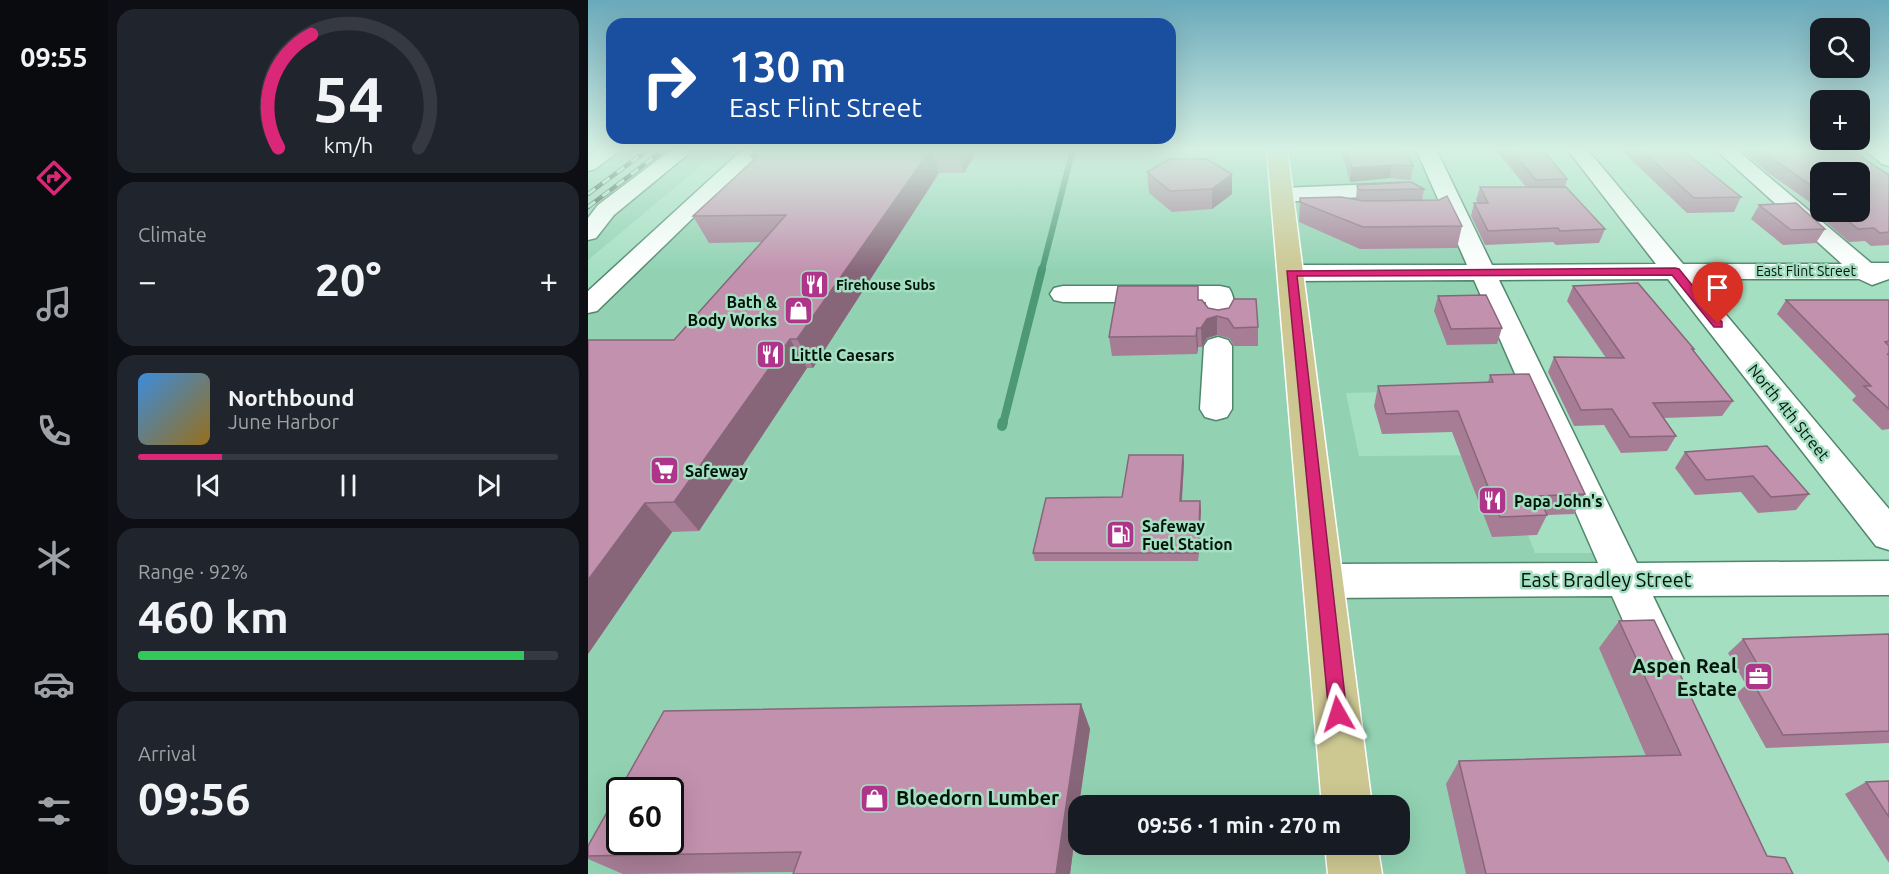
<!DOCTYPE html>
<html lang="en">
<head>
<meta charset="utf-8">
<style>
	:root { --surface:#171b24; --page:#20242c; --text:#f1f3f6; --muted:#9ea1a6; --line:#363941; --accent:#db2777 }
	body { margin:0; font-family:Ubuntu,sans-serif; background:var(--page); color:var(--text); height:100vh; display:flex; flex-direction:column; font-size:22px; white-space:nowrap }
	* { box-sizing:border-box; margin:0 }
	p { font-size:20px; color:var(--muted) }
	.icon { flex:none; width:33px; height:33px; fill:none; stroke:currentColor; stroke-width:2; stroke-linecap:round; stroke-linejoin:round }
	.map { position:relative; flex:1; overflow:hidden }
	.sheet { display:flex; flex-direction:column; gap:9px; padding:9px; background:#0d0f14; width:480px }
	.sheet>* { flex:none }
	.guide { position:absolute; left:18px; top:18px; width:570px; height:126px; border-radius:18px; box-shadow:0 6px 24px #0002; background:#1a4fa0; color:#fff; overflow:hidden }
	.buttons { position:absolute; left:1222px; top:18px; display:grid; gap:12px }
	.buttons a { display:grid; place-items:center; width:60px; height:60px; border-radius:12px; background:var(--surface); box-shadow:0 6px 24px #0002; font-size:30px }
	.speed { position:absolute; left:18px; top:777px; display:flex; gap:12px; font-size:30px; font-weight:700; text-align:center }
	.speed>* { display:grid; place-content:center; width:78px; height:78px; border-radius:50%; background:var(--surface); box-shadow:0 6px 24px #0002; line-height:1 }
	.speed .limit { border:3px solid #111; border-radius:9px; background:#fff; color:#111 }
	.pin { position:absolute; display:grid; place-items:center; width:51px; height:51px; color:#fff; margin:-62px -26px; border-radius:50% 50% 50% 0; rotate:-45deg; box-shadow:0 0 6px #0007 }
	.pin .icon { rotate:45deg }
	.me { position:absolute; width:66px; margin:-33px; rotate:354deg; stroke-linejoin:round; filter:drop-shadow(0 0 4px #0008) }
	.turn { display:flex; align-items:center; gap:21px; height:126px; padding:0 24px; font-size:27px }
	.turn .icon { width:78px; height:78px; stroke-width:2.5 }
	.turn b { display:block; font-size:42px; line-height:51px }
	.big { font-size:45px; font-weight:600; line-height:1.1 }
	.sheet .tile { flex:1; display:flex; flex-direction:column; justify-content:center; gap:9px; min-width:0; padding:0 21px; border-radius:18px; background:var(--page) }
	.sheet .dial { align-items:center; gap:0 }
	.dial svg { height:156px; overflow:visible; fill:none; stroke:var(--line); stroke-width:7; stroke-linecap:round; text-anchor:middle }
	.dial text { fill:var(--text); stroke:none }
	.song { display:flex; align-items:center; gap:18px }
	.cover { width:72px; height:72px; border-radius:9px; background:linear-gradient(135deg,hsl(210 70% 55%),hsl(40 70% 35%)) }
	.played { height:6px; border-radius:3px; background:linear-gradient(90deg,var(--accent) 20%,var(--line) 20%) }
	.keys { display:flex; justify-content:space-around; direction:ltr }
	.heat { display:flex; justify-content:space-between; align-items:center; font-size:33px; direction:ltr }
	.charge { height:9px; border-radius:4px; background:linear-gradient(90deg,#34c759 92%,var(--line) 0) }
	.trip { position:absolute; left:480px; top:795px; width:342px; height:60px; border-radius:18px; background:var(--surface); box-shadow:0 6px 24px #0002; font-weight:600; line-height:60px; text-align:center }
	main { display:flex; flex:1; min-height:0 }
	.tabs { display:flex; flex-direction:column; width:108px; justify-content:space-around; align-items:center; background:#090b0e; color:var(--muted) }
	.tabs .icon { width:42px; height:42px }
	.tabs .selected { color:var(--accent) }
	.tabs b { font-size:27px; color:var(--text) }
	.map>svg:first-child { display:block }
	.built { fill:#92d2b3; fill-rule:evenodd }
	.lines { fill:none; stroke-linecap:round; stroke-linejoin:round }
	.stream-far2 { stroke:#4d9976; stroke-width:6 }
	.stream-far1 { stroke:#4d9976; stroke-width:8 }
	.stream { stroke:#4d9976; stroke-width:10 }
	.minor-casing { stroke:#4f866c; stroke-width:3 }
	.major-casing { stroke:#fff; stroke-width:3 }
	.minor { fill:#fff; fill-rule:evenodd }
	.major { fill:#cdc792; fill-rule:evenodd }
	.rail-casing { stroke:#254133; stroke-width:4.5 }
	.rail { stroke:#a5dfc2; stroke-width:3; stroke-dasharray:9; stroke-linecap:butt }
	.wall { fill:#a77d96 }
	.shaded-wall { fill:#88667a }
	.building { fill:#c291ae; stroke:#88667a; stroke-width:1.5; fill-rule:evenodd }
	.route { fill:#db2777; stroke:#8e194d; stroke-width:1.5 }
	.labels { text-anchor:middle; stroke-width:5; stroke-linejoin:round; paint-order:stroke }
	.far-street-label { font-size:14px; fill:#01150b; stroke:#a5dfc2 }
	.far-poi-label { font-size:14px; font-weight:bold; fill:#01150b; stroke:#a5dfc2; text-anchor:start }
	.poi-label { font-size:16px; font-weight:bold; fill:#01150b; stroke:#a5dfc2; text-anchor:start }
	.street-label { font-size:16px; fill:#01150b; stroke:#a5dfc2 }
	.near-street-label { font-size:20px; fill:#01150b; stroke:#a5dfc2 }
	.near-poi-label { font-size:20px; font-weight:bold; fill:#01150b; stroke:#a5dfc2; text-anchor:end }
</style>
</head>
<body>
<main>
<nav class="tabs">
<b>09:55</b>
<svg class="icon selected" aria-label="directions" viewBox="0 0 24 24"><path d="M12 3l9 9-9 9-9-9zM9 14v-3h6M13 9l2 2-2 2"/></svg>
<svg class="icon" aria-label="music" viewBox="0 0 24 24"><path d="M9 18V5l10-2v13"/><circle cx="6" cy="18" r="3"/><circle cx="16" cy="16" r="3"/></svg>
<svg class="icon" aria-label="phone" viewBox="0 0 24 24"><path d="M5 4h4l2 5-3 2q2 4 5 5l2-3 5 2v4C11 20 4 13 5 4z"/></svg>
<svg class="icon" aria-label="climate" viewBox="0 0 24 24"><path d="M12 3v18M4 7l16 10M4 17L20 7"/></svg>
<svg class="icon" aria-label="car" viewBox="0 0 24 24"><path d="M5 17H2v-5l4-1 3-4h7l3 4 3 1v5h-3M9 17h6M6 11h13"/><circle cx="7" cy="17" r="2"/><circle cx="17" cy="17" r="2"/></svg>
<svg class="icon" aria-label="filters" viewBox="0 0 24 24"><path d="M4 7h16M4 17h16"/><circle cx="9" cy="7" r="2"/><circle cx="15" cy="17" r="2"/></svg>
</nav>
<section class="sheet">
<div class="tile dial"><svg viewBox="0 0 100 80">
<path d="M14 69A42 42 0 1 1 86 69"/>
<path d="M14 69A42 42 0 0 1 31 11" stroke="#db2777"/>
<text x="50" y="56" font-size="32" font-weight="700">54</text>
<text x="50" y="72" font-size="11">km/h</text>
</svg></div>
<div class="tile"><p>Climate</p>
<div class="heat"><a>−</a><b class="big">20°</b><a>+</a></div>
</div>
<div class="tile">
<div class="song"><i class="cover"></i><div><b>Northbound</b><p>June Harbor</p></div></div>
<div class="played"></div>
<div class="keys"><svg class="icon" aria-label="previous" viewBox="0 0 24 24"><path d="M18 5L8 12l10 7zM5 5v14"/></svg><svg class="icon" aria-label="pause" viewBox="0 0 24 24"><path d="M8 5v14M16 5v14"/></svg><svg class="icon" aria-label="next" viewBox="0 0 24 24"><path d="M6 5l10 7-10 7zM19 5v14"/></svg></div>
</div>
<div class="tile"><p>Range · 92%</p><b class="big">460 km</b><div class="charge"></div></div>
<div class="tile"><p>Arrival</p><b class="big">09:56</b></div>
</section>
<div class="map">
<svg width="1301" height="874" viewBox="0 0 1301 874">
	<rect width="100%" height="100%" fill="#a5dfc2"/>
	<path class="built" d="M0,149h133l-133,111z
		M167,149h671l110,239 -190,5 13,63 138,-1 38,98h78l150,321h-1175v-569zM32,790h50v52h-50zM490,806h322v38h-322z"/>
	<g class="lines">
		<path class="stream-far2" d="M454,270l31,-121"/>
		<path class="stream-far1" d="M415,424l39,-155"/>
		<path class="stream" d="M414,426l1,-4"/>
		<defs>
			<path id="minor" d="M11,149h23l-27,20 -7,2v-15z
				M84,149h22l-80,66 -18,23 -8,2v-22l10,-13z
				M155,149h21l-167,162 -9,2v-22z
				M828,149h20l56,116 164,-1 -89,-115h20l96,115h159l-127,-115h21l135,114h18v16l-17,6 -13,-6h-163l193,230v41l-13,-4 -208,-267 -169,1 138,283 252,-2v34l-236,1 31,64 -7,14 -15,6 -15,-6 -35,-78 -288,2 -14,-5 -6,-12 6,-12 14,-5 274,-1 -124,-283 -183,1 -9,-3 -4,-5 4,-5 9,-3h176z
				M1276,149h23l2,2v15l-7,-2z
				M812,183l8,1 3,5 -3,5 -126,8 -8,-2 -3,-5 3,-5 8,-2z
				M475,286h157l9,2c7,10 6,27 0,36l-10,2 -10,-2 -4,-6 1,-16h-143l-9,-2 -4,-6 4,-6z
				M630,337l10,3 4,6v63l-5,8 -11,3 -11,-3 -5,-8 4,-63 4,-6z"/>
			<path id="major" d="M679,149h20l85,657h-50z
				M737,844h52l5,30h-54z"/>
		</defs>
		<use href="#minor" class="minor-casing"/>
		<use href="#major" class="major-casing"/>
		<use href="#minor" class="minor"/>
		<use href="#major" class="major"/>
		<defs>
			<path id="rail" d="M0,194l61,-45
				M0,207l77,-58"/>
		</defs>
		<use href="#rail" class="rail-casing"/>
		<use href="#rail" class="rail"/>
	</g>
	<path class="wall" d="M170,149h220l-14,24h-25l-126,195h-6l-108,163 -27,1 -84,122v-314h86l88,-98 -53,1 -16,-27 60,-55 -2,-5z
		M753,149h64l8,17 -2,14 -21,-2 -40,4z
		M907,149h47l25,30 -2,8 40,42 -6,14 -43,2 -3,-3 -68,3 -14,-29 3,-13h4l-2,-3 4,-13h46z
		M1032,149h61l60,48 -7,15 -47,1z
		M1152,149h109l40,26v70l-18,1 -6,-5 -16,1 -30,-26 3,-4h38l-39,-40v38l-54,-38z
		M559,172l85,22 -20,15 -40,3 -23,-19z
		M769,185l67,4 -2,11 40,26 -5,22 -97,1 -61,-27 1,-24 56,2z
		M1171,205l66,24 -9,14 -33,2 -32,-26z
		M985,286l121,63 -1,2 40,50 -11,15 -58,2 12,18 -9,15 -46,2 -17,-28 -30,1 -26,-54 6,-15 52,1 -39,-57z
		M850,296l64,32 -5,16 -50,1 -13,-34z
		M611,300l9,8 50,19v19h-24l-5,-8 -12,-3 -10,3 -5,9h-4l-1,7 -85,2 -3,-19z
		M1198,300h103v129l-7,1 -30,-30 4,-4 -79,-82z
		M902,375l95,119 -11,20 -27,1 -10,20 -45,2 -40,-105 -70,2 -8,-28 4,-20 110,-4z
		M1097,452l124,42 -13,16 -38,3 -17,-21 -46,3 -20,-27z
		M595,455l1,8 -2,38 19,8 -3,52h-163l-2,-8 89,-56z
		M1031,621l148,235 26,18h-327l-20,-90 13,-23 187,-5 -47,-108z
		M1301,634v109l-123,5 -30,-54 10,-9 -18,-32 15,-14z
		M493,704l9,25 -12,77v6l-8,62 -276,-2 -171,2 -35,-15v-13z
		M1301,781v82l-44,-69 21,-12z"/>
	<path class="shaded-wall" d="M343,149h1l7,24 -126,195 -16,-29z
		M369,149h21l-14,24z
		M804,165l-2,13 -40,4 2,-14z
		M644,174v20l-20,15v-20z
		M629,316v19l-10,3 -5,9 -1,-19 6,-9z
		M609,328l1,19 -1,7 -1,-18z
		M202,339l17,29 -108,163 -25,-29z
		M595,455l1,8 -3,46 -1,-8z
		M612,501l1,8 -3,52v-8z
		M57,503l27,29 -84,122v-74z
		M493,704l9,25 -11,77h-1v6l-8,62h-14z"/>
	<path class="building" d="M170,149h173l-134,190h-7l-116,163 -29,1 -57,77v-240h86l112,-125 -93,1 65,-60h-7z
		M758,149h59l8,17 -21,-1 -40,3z
		M922,149h32l25,30 -31,1z
		M1052,149h41l60,48 -47,1z
		M1172,149h89l40,26v57l-9,1 -6,-5 -16,1 -21,-17h23v-40h-39v20l-47,-32z
		M581,159h38l25,15 -20,15 -42,2 -23,-19z
		M823,182l13,7 -61,1 -5,-1 -1,-4z
		M892,187h86l39,42 -45,2 -2,-3 -70,3 -14,-28h14z
		M859,196l15,30 -99,1 -63,-25v-4l41,-1 23,4 75,-1z
		M1208,203l29,26 -34,1 -32,-25z
		M1050,283l56,66h-2l41,52 -80,2 23,33 -46,1 -18,-28 -31,1 -27,-53 70,1 -51,-72z
		M530,286h80v14h4l6,8 10,2 11,-2 5,-9h22l2,28 -24,1 -6,-9 -11,-3 -10,3 -6,9h-4l-1,8 -87,1z
		M898,295l16,33 -51,1 -13,-33z
		M1198,300h103v41l-4,1 4,4v8h-2l2,1v54l-25,-23h7z
		M941,374l56,120 -46,2 8,19 -47,2 -42,-106 -72,3 -8,-28 115,-4 -3,-7z
		M1179,446l42,48 -38,3 -18,-21 -47,4 -21,-28z
		M541,455h54l-3,46h20l-2,52h-165l13,-55 76,-1z
		M1066,620l113,236 18,2 8,16h-307l-27,-113 222,-6 -62,-134z
		M1301,634v97l-106,4 -31,-54h15l-24,-42z
		M493,704l-25,170h-263l8,-22 -213,4v-10l76,-135zM32,790h50v52h-50z
		M1301,781v36l-23,-35z"/>
	<linearGradient id="sky" x2="0" y2="1"><stop stop-color="#6aa9ba"/><stop offset="0.55" stop-color="#d6f1e4"/><stop offset="1" stop-color="#d6f1e4" stop-opacity="0"/></linearGradient>
	<rect width="1301" height="272" fill="url(#sky)"/>
	<path class="route" d="M1087,268l4,1 43,53v5h-8l-42,-52 -375,1 50,438 -2,7 -7,3 -7,-3 -2,-7 -42,-443z"/>
	<defs>
		<symbol id="restaurant-square" viewBox="-11 -11 22 22"><rect x="-9" y="-9" width="18" height="18" rx="4" fill="#ae3589" stroke="#a5dfc2"/><path d="M-5-6h1v4h1v-4h1v4h1v-4h1v5L-1.5 .5V6h-2V.5L-5-1ZM5-6V6H3V1.5H1.5Q1.5-4 5-6Z" fill="#fff"/></symbol>
		<symbol id="shop-square" viewBox="-11 -11 22 22"><rect x="-9" y="-9" width="18" height="18" rx="4" fill="#ae3589" stroke="#a5dfc2"/><path d="M-5-2.5h2.3a2.7 3.5 0 0 1 5.4 0H5L5.5 6h-11ZM-1.5-2.5h3a1.5 2.3 0 0 0-3 0Z" fill="#fff"/></symbol>
		<symbol id="supermarket-square" viewBox="-11 -11 22 22"><rect x="-9" y="-9" width="18" height="18" rx="4" fill="#ae3589" stroke="#a5dfc2"/><path d="M-6-5.5h2.5l.6 2H6L4.5 2H-2.5L-4.4-4H-6ZM-1.5 3.2a1.3 1.3 0 1 0 .1 0ZM3 3.2a1.3 1.3 0 1 0 .1 0Z" fill="#fff"/></symbol>
		<symbol id="fuel-square" viewBox="-11 -11 22 22"><rect x="-9" y="-9" width="18" height="18" rx="4" fill="#ae3589" stroke="#a5dfc2"/><path d="M-5.5-6h7V0h2V4h1.3V-2.5L3-4.5l.8-.8L6-3V5H2.5V1h-1V6h-7ZM-4.2-4.7v3.2H.2V-4.7Z" fill="#fff"/></symbol>
		<symbol id="office-square" viewBox="-11 -11 22 22"><rect x="-9" y="-9" width="18" height="18" rx="4" fill="#ae3589" stroke="#a5dfc2"/><path d="M-6-3h4V-5.5h4V-3h4V5H-6ZM-1-4.5V-3h2v-1.5ZM-6 0V1H6V0Z" fill="#fff"/></symbol>
	</defs>
	<g fill-rule="evenodd">
		<use href="#restaurant-square" x="210" y="268" width="33" height="33"/>
		<use href="#shop-square" x="194" y="294" width="33" height="33"/>
		<use href="#restaurant-square" x="166" y="338" width="33" height="33"/>
		<use href="#supermarket-square" x="60" y="454" width="33" height="33"/>
		<use href="#restaurant-square" x="888" y="484" width="33" height="33"/>
		<use href="#fuel-square" x="516" y="518" width="33" height="33"/>
		<use href="#office-square" x="1154" y="660" width="33" height="33"/>
		<use href="#shop-square" x="270" y="782" width="33" height="33"/>
	</g>
	<g class="labels">
		<g class="far-street-label">
			<text x="1218" y="276">East Flint Street</text>
		</g>
		<g class="far-poi-label">
			<text x="248" y="290">Firehouse Subs</text>
		</g>
		<g class="poi-label">
			<text x="189" y="308" text-anchor="end">Bath &amp;<tspan x="189" dy="18">Body Works</tspan></text>
			<text x="203" y="361">Little Caesars</text>
			<text x="97" y="477">Safeway</text>
			<text x="926" y="507">Papa John's</text>
			<text x="554" y="532">Safeway<tspan x="554" dy="18">Fuel Station</tspan></text>
		</g>
		<g class="street-label">
			<text transform="translate(1201 412) rotate(51)" y="6">North 4th Street</text>
		</g>
		<g class="near-street-label">
			<text x="1018" y="587">East Bradley Street</text>
		</g>
		<g class="near-poi-label">
			<text x="1149" y="673">Aspen Real<tspan x="1149" dy="23">Estate</tspan></text>
			<text x="308" y="805" text-anchor="start">Bloedorn Lumber</text>
		</g>
	</g>
</svg>
<div class="buttons">
<a><svg class="icon" aria-label="search" viewBox="0 0 24 24"><circle cx="10" cy="10" r="6"/><path d="M15 15l6 6"/></svg></a>
<a>+</a>
<a>−</a>
</div>
<div class="speed"><div class="limit">60</div></div>
<div class="pin" style="left:1130px;top:324px;background:#d93025"><svg class="icon" aria-label="arrive" viewBox="0 0 24 24"><path d="M6 21V4h12l-3 4 3 4H6"/></svg></div>
<svg class="me" style="left:750px;top:714px" viewBox="-20 -20 40 40"><path d="M0-17L14 15 0 8-14 15z" fill="#db2777" stroke="#fff" stroke-width="4"/></svg>
<div class="trip">09:56 · 1 min · 270 m</div>
<div class="guide">
<div class="turn"><svg class="icon" aria-label="right" viewBox="0 0 24 24"><path d="M7 20v-9h11M14 6l5 5-5 5"/></svg><div><b>130 m</b>East Flint Street</div></div>
</div>
</div>
</main>
</body>
</html>
